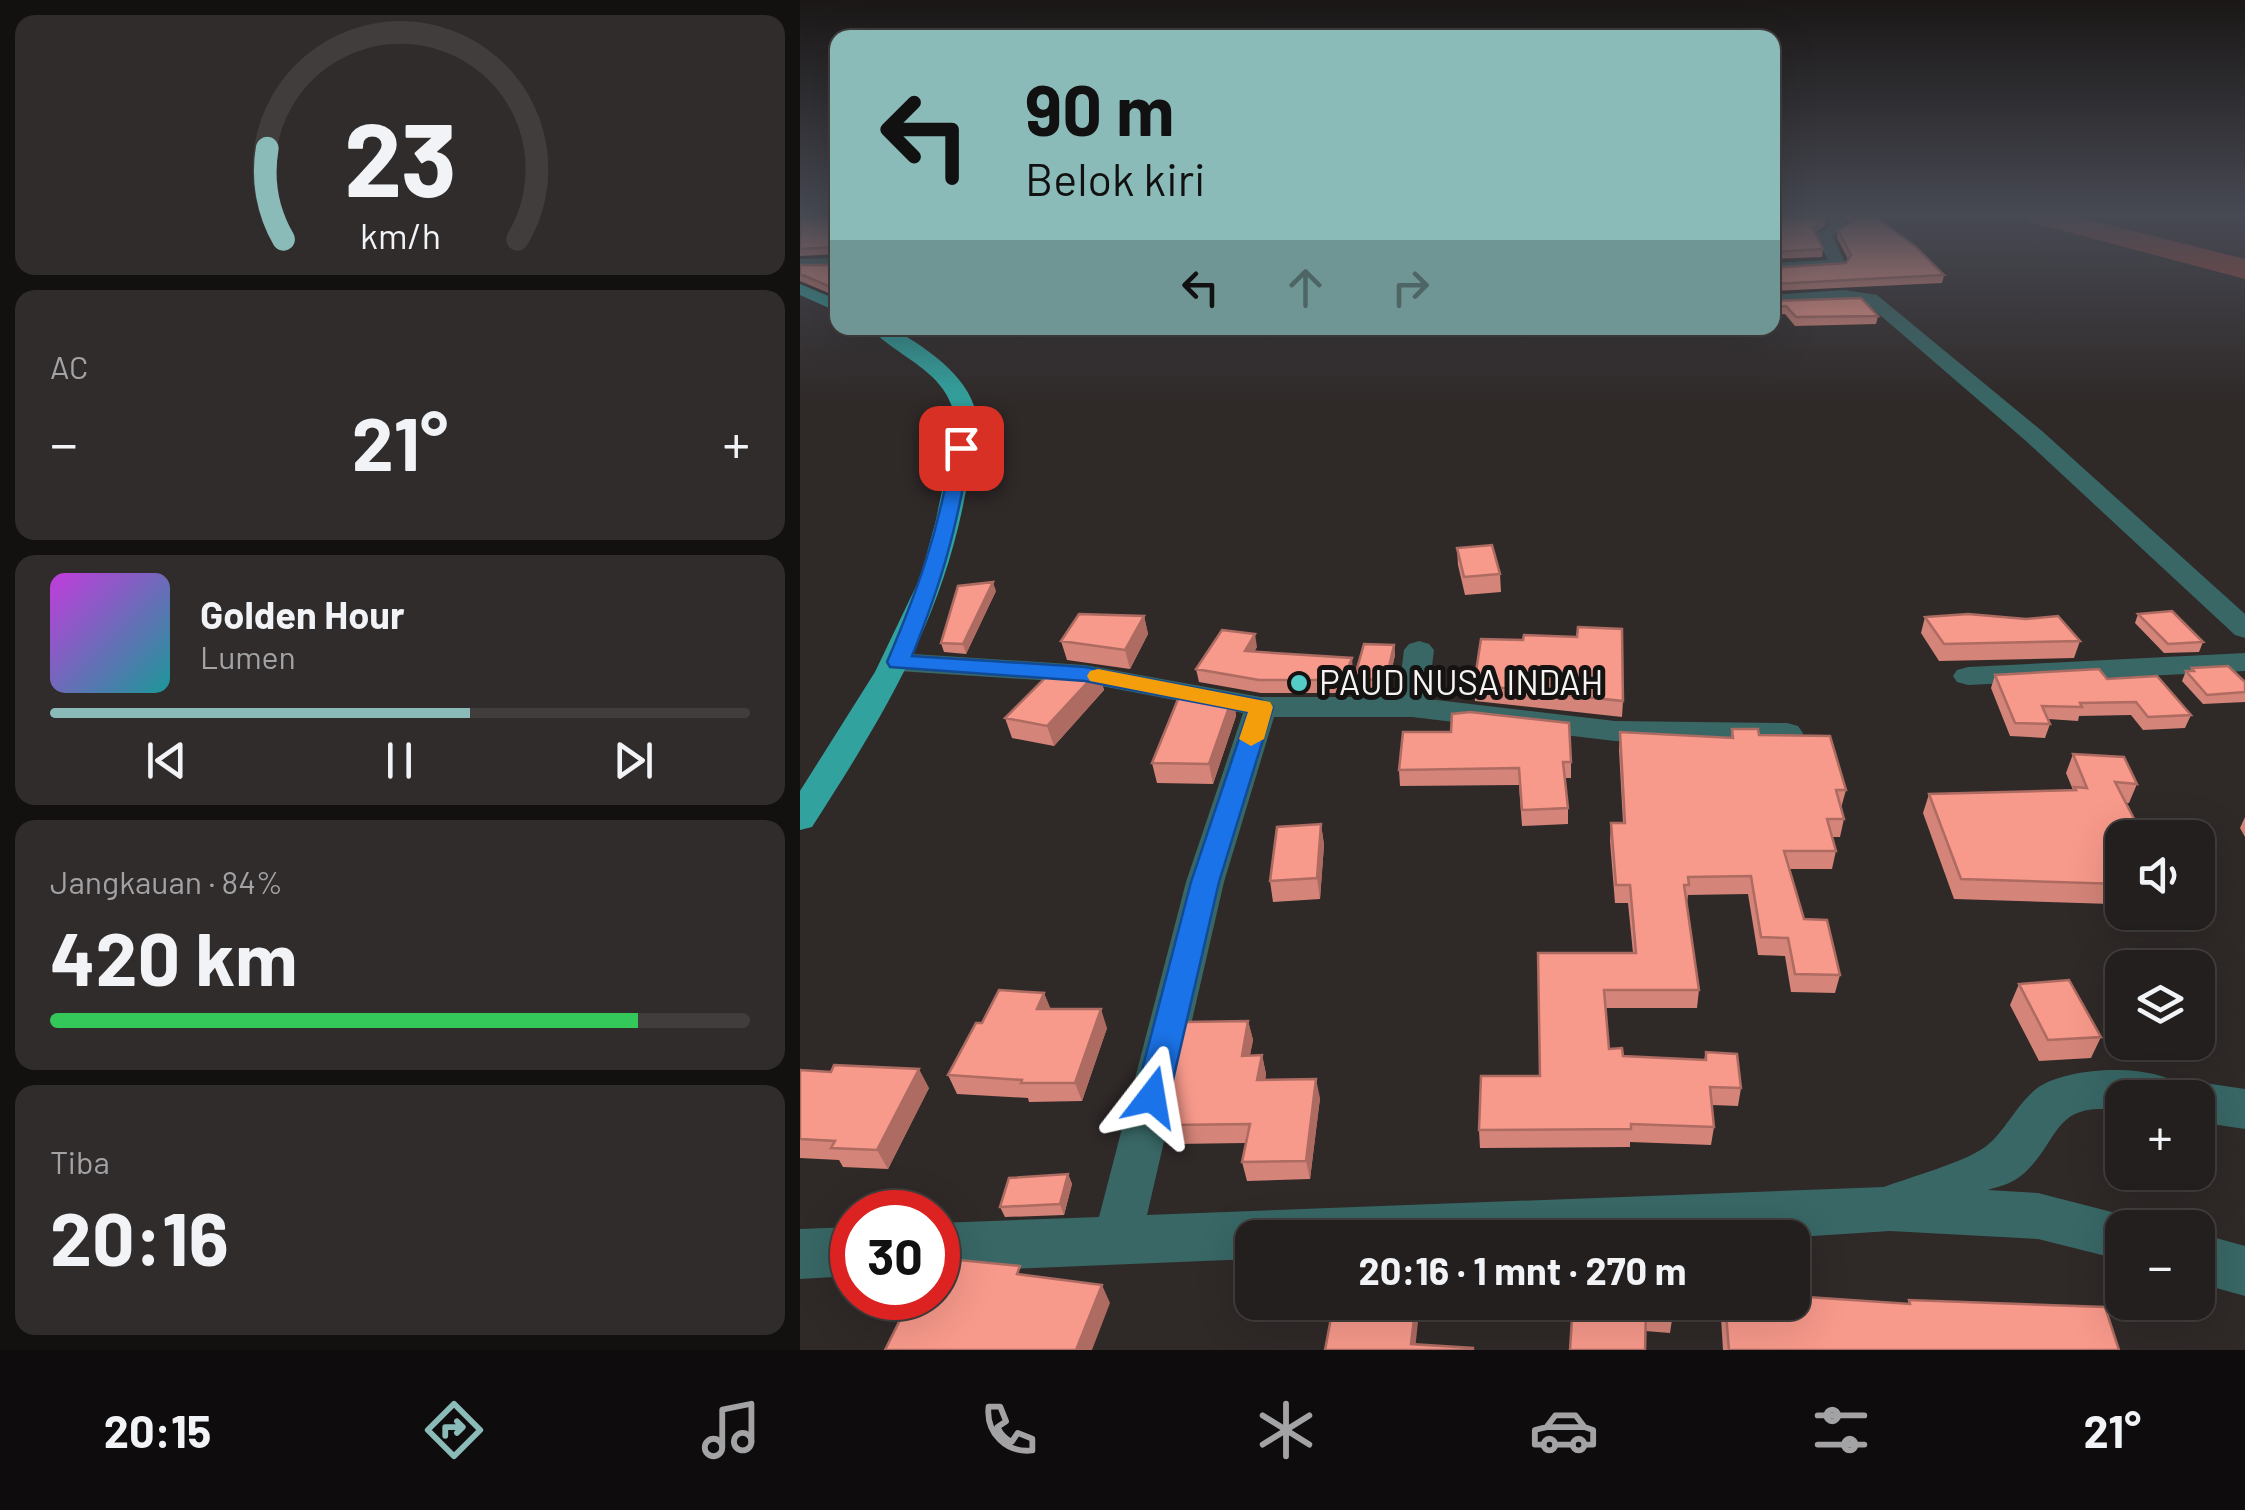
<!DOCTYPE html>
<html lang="id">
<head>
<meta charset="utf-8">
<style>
	:root { --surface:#231f1e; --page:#2f2c2b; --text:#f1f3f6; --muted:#a3a2a4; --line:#403d3c; --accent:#8bbbb9 }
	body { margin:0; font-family:Barlow,sans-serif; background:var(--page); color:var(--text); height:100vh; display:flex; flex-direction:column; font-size:38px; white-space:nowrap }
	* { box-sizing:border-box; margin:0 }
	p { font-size:32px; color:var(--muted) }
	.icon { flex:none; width:55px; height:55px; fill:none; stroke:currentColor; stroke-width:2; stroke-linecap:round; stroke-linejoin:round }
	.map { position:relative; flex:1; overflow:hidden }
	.details { display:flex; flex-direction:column; gap:15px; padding:15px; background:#131110; width:800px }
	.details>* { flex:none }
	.guide { position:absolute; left:30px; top:30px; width:950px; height:305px; border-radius:20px; box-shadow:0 10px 40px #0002,0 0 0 2px var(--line); background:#8bbbb9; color:#111; overflow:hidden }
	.tools { position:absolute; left:1305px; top:820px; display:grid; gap:20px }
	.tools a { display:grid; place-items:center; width:110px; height:110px; border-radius:20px; background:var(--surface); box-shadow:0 10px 40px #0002,0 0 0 2px var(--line); font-size:50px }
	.speed { position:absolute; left:30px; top:1190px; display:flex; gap:20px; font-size:50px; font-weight:700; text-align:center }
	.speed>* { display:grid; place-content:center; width:130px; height:130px; border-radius:50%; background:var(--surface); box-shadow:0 10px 40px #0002,0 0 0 2px var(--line); line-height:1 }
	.speed .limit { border:15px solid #d22; background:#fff; color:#111 }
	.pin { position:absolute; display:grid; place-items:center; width:85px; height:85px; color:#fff; margin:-42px; border-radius:20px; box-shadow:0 5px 15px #0006 }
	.me { position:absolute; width:110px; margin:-55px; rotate:14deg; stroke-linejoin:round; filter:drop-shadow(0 0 8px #0008) }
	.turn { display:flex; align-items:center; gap:35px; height:210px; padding:0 30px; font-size:45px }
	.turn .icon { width:130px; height:130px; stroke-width:2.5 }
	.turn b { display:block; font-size:70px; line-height:85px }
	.lanes { display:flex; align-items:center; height:95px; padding:0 30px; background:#0003; justify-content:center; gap:50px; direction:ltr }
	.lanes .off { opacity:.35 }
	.big { font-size:75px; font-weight:700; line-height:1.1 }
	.details .tile { flex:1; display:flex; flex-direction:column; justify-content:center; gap:15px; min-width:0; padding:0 35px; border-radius:20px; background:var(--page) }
	.details .dial { align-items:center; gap:0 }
	.dial svg { height:260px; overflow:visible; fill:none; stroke:var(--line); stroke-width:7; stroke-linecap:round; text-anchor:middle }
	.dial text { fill:var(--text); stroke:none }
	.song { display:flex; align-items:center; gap:30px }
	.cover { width:120px; height:120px; border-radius:15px; background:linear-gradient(135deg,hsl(290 70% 55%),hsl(180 70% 35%)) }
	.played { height:10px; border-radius:5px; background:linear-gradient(90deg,var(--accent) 60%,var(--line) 60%) }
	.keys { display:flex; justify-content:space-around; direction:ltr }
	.heat { display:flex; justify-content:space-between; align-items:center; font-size:55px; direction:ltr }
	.charge { height:15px; border-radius:8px; background:linear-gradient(90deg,#34c759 84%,var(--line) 0) }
	.trip { position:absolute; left:435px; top:1220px; width:575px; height:100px; border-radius:20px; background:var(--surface); box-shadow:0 10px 40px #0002,0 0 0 2px var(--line); font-weight:700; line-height:100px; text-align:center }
	.menu { display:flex; height:160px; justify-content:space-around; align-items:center; background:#0e0c0c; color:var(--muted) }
	.menu .icon { width:70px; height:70px }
	.menu .selected { color:var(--accent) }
	.menu b { font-size:45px; color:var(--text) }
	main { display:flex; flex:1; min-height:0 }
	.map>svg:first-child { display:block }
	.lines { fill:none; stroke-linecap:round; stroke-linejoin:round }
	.river { fill:#9d483d; fill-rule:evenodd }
	.minor { fill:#386765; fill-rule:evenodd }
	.major { fill:#32a29e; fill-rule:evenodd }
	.wall { fill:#d48478 }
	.shaded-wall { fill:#ad6b61 }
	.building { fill:#f7998b; stroke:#ad6b61; stroke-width:2.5 }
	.route { fill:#1a73e8; stroke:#114b97; stroke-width:2.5 }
	.slow { fill:#f59e0b }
	.poi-dot { fill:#54cdc8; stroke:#151312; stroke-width:4 }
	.labels { text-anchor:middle; stroke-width:10; stroke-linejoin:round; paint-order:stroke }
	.poi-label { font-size:35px; fill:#f7f3f2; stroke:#151312; text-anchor:start }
</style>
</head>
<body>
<main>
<section class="details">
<div class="tile dial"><svg viewBox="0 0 100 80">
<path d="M14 69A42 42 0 1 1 86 69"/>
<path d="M14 69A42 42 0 0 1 9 41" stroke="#8bbbb9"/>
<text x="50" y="56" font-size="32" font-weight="700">23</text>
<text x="50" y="72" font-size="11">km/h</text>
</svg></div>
<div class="tile"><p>AC</p>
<div class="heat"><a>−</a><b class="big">21°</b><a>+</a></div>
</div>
<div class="tile">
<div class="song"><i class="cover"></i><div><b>Golden Hour</b><p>Lumen</p></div></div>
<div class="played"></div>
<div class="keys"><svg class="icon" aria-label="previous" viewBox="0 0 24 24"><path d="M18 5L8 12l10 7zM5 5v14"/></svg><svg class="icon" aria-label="pause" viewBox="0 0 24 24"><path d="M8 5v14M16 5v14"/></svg><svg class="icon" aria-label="next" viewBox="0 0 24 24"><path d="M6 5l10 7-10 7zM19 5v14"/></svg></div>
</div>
<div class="tile"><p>Jangkauan · 84%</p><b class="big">420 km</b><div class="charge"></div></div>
<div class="tile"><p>Tiba</p><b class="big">20:16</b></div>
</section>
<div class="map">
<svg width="1445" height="1350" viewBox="0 0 1445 1350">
	<rect width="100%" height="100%" fill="#2f2928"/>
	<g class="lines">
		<path class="river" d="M1226,216h48l171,43v20l-215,-57z"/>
		<path class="minor" d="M1020,216h17l14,11 -19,9 14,28 -2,3 -72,6v-10l56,-3 -13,-26 17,-8z
			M38,258v10l-38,1v-10z
			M1044,290l33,5 165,136 203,183v24l-10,-3 -209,-194 -160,-138 -22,-3 -72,5v-10z
			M619,641l10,3 5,6 -6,49 187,22 172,2 11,3 5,7 -5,7 -11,3 -172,-2 -203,-24h-138l-50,165 -77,333 737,-28c26,-10 81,-25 101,-40 20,-15 31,-42 51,-58 30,-23 120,-27 147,-1l15,-6 47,7v40l-47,-7v-24h-76v13c-74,-12 -60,34 -104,67 -8,6 -21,9 -30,12l50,3 101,26 4,9h-21v32l-84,-21 -148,-8 -108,7h-530v21l-314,13v-49l161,-6 87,-335 57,-169 -158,-30 -187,-12 -10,-3 -5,-6 5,-6 10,-3 187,12 176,32h137l6,-47 5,-6z
			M1445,653v18l-277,14 -11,-3 -4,-6 4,-6 11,-3z
			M52,1227v49l-52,3v-50z
			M1398,1233l47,13v50l-47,-13z"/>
		<path class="major" d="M0,284l38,16v12l-38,-17z
			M70,328c26,-2 46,14 67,30 15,12 31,29 37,48 8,20 -2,46 -5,67 -22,140 -82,237 -157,354l-12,3v-39l75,-119 45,-94 16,-58 20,-99c-9,-51 -54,-60 -86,-93z"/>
	</g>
	<path class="wall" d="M0,216h38l-1,38 -37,2z
		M972,216l53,9 -10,8 8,16 -1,8 -50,2z
		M1042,216h32l70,59 -2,8 -170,8v-23l74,-5 2,-4 -11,-21 1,-8 12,-7z
		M38,263v34l-38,-16v-16h36z
		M972,298l1,3 105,15 -2,8 -81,2 -10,-12 -13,1z
		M657,548l43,26 1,18 -36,3 -7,-30z
		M196,591l-30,63 -22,-2 -3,-9z
		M1338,614l65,28 -4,10 -35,1 -29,-30z
		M344,616l4,18 -18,35 -63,-9 -6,-19z
		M1125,617l101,2 54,22 -6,17 -135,3 -18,-28z
		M594,645l1,10 -8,35 -32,-1 -1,-10z
		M457,647l-3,5 99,19 -9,22h-83l-62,-11 -3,-13z
		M1392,668l53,14v20l-42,2 -21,-23 4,-10h4z
		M298,671l6,19 -50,56 -42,-8 -7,-20z
		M1195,675l112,4 84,36 -6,13 -42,2 -12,-15 -52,1 -1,5 -30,-2 2,5 -5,14 -35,-2 -19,-48z
		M674,685l149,16 -1,16 -147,-16z
		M433,696l3,20 -23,68 -56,-1 -5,-20z
		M932,729l27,6 87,55 -5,18 3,11 -4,18h-8l4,14 -4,18h-43l15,50 36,56 -5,18 -44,-1 -6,-36 -27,-1 -10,-61 -60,1 -1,8 12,87 -2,18h-91l3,41 14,7 81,4 2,-8 35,36 -3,18 -26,-1 2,22 -3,18 -81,-3v5l-150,1 -1,-18 60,-54 94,-123 -5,-50h-13l-5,-62 1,-18h12l-4,-73 1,-18 111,6z
		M1273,754l64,30 -8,19h-3l-4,35v55h-6l-5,11 -157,-5 -31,-86 6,-19 144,-4 -7,-17z
		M771,762v16h-6l3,30v16l-46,2 -3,-41 -119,1 -1,-16z
		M1445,817v20l-5,-9z
		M521,824l3,21 -4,54 -47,3 -3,-21z
		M1219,984l82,53 -10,21 -52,3 -29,-56z
		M244,993l6,16 57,19 -25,73 -53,1 -1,-4 -71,-4 -9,-19 34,-52z
		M448,1021l5,19 -3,15h12l4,19 -1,6 55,18 -10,81 -63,2 -5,-19 4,-19 -72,1 -6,-19 1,-4 -4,-13z
		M0,1070l129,18 -41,81 -45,-2 -4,-7 -39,-2z
		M268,1174l4,10 -8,31 -59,2 -5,-10z
		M1109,1300l210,50h-396l-3,-48 188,1z
		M773,1302l100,11 -3,20 -25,-2z"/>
	<path class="shaded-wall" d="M1026,218l-1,7 -13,11 1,-8z
		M193,582l3,9 -30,63 -3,-10z
		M344,616l4,18 -18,35 -5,-19z
		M455,634l2,13 -10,17 -2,-13z
		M594,645l1,10 -8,35 -1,-10z
		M552,658l1,13 -9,22 -1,-13z
		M298,671l6,19 -50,56 -7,-20z
		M433,696l3,20 -23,68 -4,-20z
		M521,824l3,21 -4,54 -3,-21z
		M244,993l8,19 -15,-3z
		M301,1009l6,19 -25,73 -7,-18z
		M448,1021l5,19 -7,34 -4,-18z
		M462,1055l4,19 -4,25 -5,-19z
		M119,1069l10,19 -41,81 -11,-19z
		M516,1079l4,19 -10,81 -4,-18z
		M268,1174l4,10 -8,31 -4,-11z
		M302,1285l8,18 -18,47h-16z
		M616,1302l2,20 -3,28 -4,-6z"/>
	<path class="building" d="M0,216h38v38l-3,-7 -35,2z
		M972,216h53l1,2 -13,10 10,21 -50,3 -1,1z
		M1052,216h22l41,30 29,29 -172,9v-16l74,-5 5,-8 -13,-25 18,-11z
		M38,263v27l-38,-16v-9h36z
		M972,298l1,3 88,-3 17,18 -82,1 -10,-11 -14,1z
		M692,545l8,29 -36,3 -7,-29z
		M193,582l-30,62 -22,-1 17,-57z
		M1372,611l31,31 -35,2 -30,-30z
		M279,614l65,2 -19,34 -64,-9z
		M1168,614l58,5 32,-3 22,25 -136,3 -19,-27z
		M778,627l44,2 1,72 -149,-16 7,-46 42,1 1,-5 53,2z
		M422,630l33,4 -10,17 107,7 -9,22h-84l-63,-11z
		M564,644l30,1 -8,35 -32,-1z
		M257,666l41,5 -51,55 -42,-8z
		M1428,666l17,16v10l-38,3 -21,-24h8l-2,-3z
		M1299,669l8,10 50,-3 34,39 -43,2 -12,-15 -56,1 2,4 -40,-1 8,18 -35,-1 -20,-48z
		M383,687l50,9 -24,68 -57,-1z
		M670,712l99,11 2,39h-8l5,46 -46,2 -3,-42 -120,2 4,-38h48l1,-18z
		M932,729h26l1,6 71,1 16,54h-10l8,29h-17l9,32h-52l20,68 23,1 13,55 -45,-1 -7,-36 -27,-1 -10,-61 -63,1 1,8h-5l15,105h-95l5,59 13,-1 1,8 83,4v-8l31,2 4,34 -31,-1 4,40 -83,-3v5l-152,1 2,-54h59l-2,-123h98l-6,-68h-14l-5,-62h14l-5,-91 113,6z
		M1273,754l51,3 13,27 -22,-2 29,56h-22v35h-8l5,11 -158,-5 -32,-85 147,-4 -2,-3 13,1z
		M521,824l-4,54 -47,3 7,-54z
		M1269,980l32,57 -53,3 -29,-56z
		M199,990l45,3 -7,16h64l-26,74h-54l1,-3 -74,-5 28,-52h6z
		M448,1021l-6,35 20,-1 -5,25 59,-1 -10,82 -64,1 8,-38 -82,1 5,-17h-8l21,-86z
		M34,1065l85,4 -42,81 -46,-2 4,-7 -35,-2v-69l31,2z
		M268,1174l-8,30 -60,3 9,-29z
		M138,1258l82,8 -3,8 85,11 -26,65h-191l26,-52h27z
		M992,1296l118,8 -1,-4 196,7 14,43h-390l-4,-48h67z
		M534,1302h82l-5,42 62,4v2h-148z
		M773,1302h100v11l-27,-2 -1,39h-75z"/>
	<linearGradient id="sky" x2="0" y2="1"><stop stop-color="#1a1716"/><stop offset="0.53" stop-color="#474953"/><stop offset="1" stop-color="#474953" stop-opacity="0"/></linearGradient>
	<rect width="1445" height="405" fill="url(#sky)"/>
	<path class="route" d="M161,443l9,5c-13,81 -28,133 -58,208l173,11 176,33 12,7 -54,175 -50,215 -5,11 -12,4 -12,-4 -5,-11 56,-215 57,-170 -163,-31 -195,-14 -3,-5c33,-77 51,-130 66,-214z"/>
	<path class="slow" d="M298,669l172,33 3,5 -9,32 -13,7 -12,-7 9,-27 -158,-31 -3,-5 3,-5z"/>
	<circle class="poi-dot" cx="499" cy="683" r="10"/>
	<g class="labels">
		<g class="poi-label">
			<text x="519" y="695">PAUD NUSA INDAH</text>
		</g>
	</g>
</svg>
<div class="tools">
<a><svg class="icon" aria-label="sound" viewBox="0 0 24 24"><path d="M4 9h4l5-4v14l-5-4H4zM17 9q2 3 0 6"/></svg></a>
<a><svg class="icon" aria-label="layers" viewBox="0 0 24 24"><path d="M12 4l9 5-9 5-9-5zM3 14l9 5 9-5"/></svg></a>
<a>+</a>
<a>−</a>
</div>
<div class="speed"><div class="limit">30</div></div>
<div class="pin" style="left:161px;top:448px;background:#d93025"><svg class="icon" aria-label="arrive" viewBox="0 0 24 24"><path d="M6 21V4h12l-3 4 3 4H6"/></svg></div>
<svg class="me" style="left:352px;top:1097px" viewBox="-20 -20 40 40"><path d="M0-17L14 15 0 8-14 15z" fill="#1a73e8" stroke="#fff" stroke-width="4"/></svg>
<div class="trip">20:16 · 1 mnt · 270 m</div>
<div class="guide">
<div class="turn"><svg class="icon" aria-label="left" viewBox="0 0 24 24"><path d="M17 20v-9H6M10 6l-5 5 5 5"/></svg><div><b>90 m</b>Belok kiri</div></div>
<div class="lanes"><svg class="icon" aria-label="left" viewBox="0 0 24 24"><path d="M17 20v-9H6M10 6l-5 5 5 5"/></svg><svg class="icon off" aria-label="ahead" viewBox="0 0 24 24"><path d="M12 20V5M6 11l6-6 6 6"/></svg><svg class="icon off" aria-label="right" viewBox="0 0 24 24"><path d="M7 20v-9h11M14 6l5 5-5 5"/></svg></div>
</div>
</div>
</main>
<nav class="menu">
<b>20:15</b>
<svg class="icon selected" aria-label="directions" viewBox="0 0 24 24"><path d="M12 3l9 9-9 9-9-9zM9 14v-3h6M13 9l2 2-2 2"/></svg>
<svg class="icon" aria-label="music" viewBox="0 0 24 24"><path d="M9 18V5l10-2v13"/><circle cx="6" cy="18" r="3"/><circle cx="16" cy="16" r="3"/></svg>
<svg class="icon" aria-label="phone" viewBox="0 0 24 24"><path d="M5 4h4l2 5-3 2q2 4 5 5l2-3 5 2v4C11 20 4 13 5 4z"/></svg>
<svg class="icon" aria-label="climate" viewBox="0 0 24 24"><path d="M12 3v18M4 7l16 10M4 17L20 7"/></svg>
<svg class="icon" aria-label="car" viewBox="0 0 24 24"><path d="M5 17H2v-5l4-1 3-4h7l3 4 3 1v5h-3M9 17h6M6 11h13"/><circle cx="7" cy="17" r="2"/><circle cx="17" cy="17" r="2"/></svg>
<svg class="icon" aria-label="filters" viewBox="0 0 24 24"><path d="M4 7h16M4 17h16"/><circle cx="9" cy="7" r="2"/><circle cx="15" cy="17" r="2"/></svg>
<b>21°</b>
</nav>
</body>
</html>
